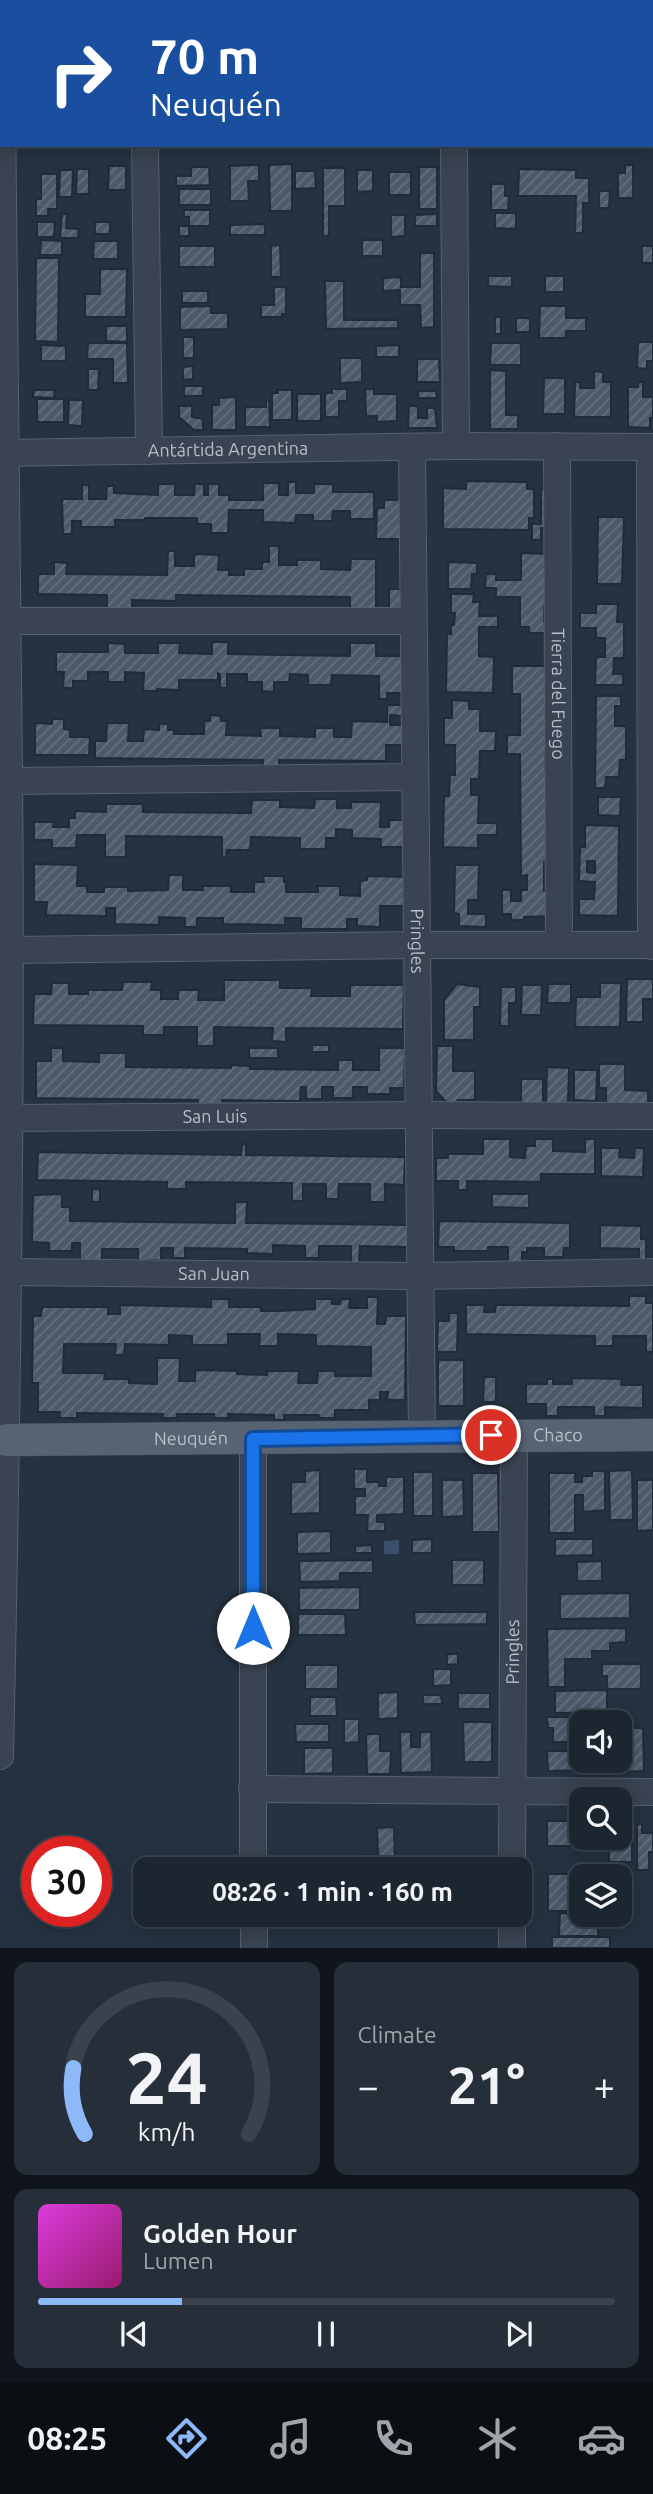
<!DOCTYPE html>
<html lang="en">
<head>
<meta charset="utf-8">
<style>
	:root { --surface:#1c2631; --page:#252e39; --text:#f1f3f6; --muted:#a0a5ab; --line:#3a434d; --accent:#8db9f9 }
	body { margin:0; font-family:Ubuntu,sans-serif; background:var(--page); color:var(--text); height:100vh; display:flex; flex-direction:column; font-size:26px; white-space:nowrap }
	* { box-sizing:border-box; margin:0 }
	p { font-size:23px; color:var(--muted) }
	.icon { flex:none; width:38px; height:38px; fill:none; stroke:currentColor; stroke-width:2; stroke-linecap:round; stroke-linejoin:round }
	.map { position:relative; height:1948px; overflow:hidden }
	.sheet { display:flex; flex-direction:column; gap:14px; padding:14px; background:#0f151b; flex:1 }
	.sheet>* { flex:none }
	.banner { position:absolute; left:0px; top:0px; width:654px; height:147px; box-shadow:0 4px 18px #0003,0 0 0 2px var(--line); background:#1a4fa0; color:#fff; overflow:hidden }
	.tools { position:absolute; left:569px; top:1710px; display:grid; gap:14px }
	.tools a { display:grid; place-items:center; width:63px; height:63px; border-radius:14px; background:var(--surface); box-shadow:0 4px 18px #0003,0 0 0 2px var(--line); font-size:35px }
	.speed { position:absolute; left:21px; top:1836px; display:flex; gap:14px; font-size:35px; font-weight:700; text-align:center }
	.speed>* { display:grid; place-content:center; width:91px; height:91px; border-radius:50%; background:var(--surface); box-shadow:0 4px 18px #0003,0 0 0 2px var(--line); line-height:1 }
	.speed .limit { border:10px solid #d22; background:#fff; color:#111 }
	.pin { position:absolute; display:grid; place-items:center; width:60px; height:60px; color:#fff; margin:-30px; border:4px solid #fff; border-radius:50%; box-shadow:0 2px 7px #0007 }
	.me { position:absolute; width:77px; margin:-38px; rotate:0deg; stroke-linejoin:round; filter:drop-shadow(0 0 5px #0008) }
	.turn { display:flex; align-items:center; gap:24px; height:147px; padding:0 35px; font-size:32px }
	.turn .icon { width:91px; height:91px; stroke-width:2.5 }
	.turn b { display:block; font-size:49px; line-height:60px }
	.big { font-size:52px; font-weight:600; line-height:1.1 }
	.sheet .card { flex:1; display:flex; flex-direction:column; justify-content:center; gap:10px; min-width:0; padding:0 24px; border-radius:14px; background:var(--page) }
	.sheet .dial { align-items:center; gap:0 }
	.dial svg { height:182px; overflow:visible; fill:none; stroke:var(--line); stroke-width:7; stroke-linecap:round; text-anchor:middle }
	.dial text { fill:var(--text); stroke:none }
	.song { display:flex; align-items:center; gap:21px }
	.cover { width:84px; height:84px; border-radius:10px; background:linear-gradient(135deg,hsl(300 70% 55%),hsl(320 70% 35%)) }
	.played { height:7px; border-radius:4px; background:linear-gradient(90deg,var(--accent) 25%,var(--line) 25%) }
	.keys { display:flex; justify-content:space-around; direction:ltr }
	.heat { display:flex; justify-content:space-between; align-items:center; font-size:38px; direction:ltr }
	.sheet .tiles { flex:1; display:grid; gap:14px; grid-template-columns:1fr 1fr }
	.card:last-child { grid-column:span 2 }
	.trip { position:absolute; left:133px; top:1857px; width:399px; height:70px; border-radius:14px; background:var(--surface); box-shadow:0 4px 18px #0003,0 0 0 2px var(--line); font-weight:600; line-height:70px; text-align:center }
	.menu { display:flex; height:112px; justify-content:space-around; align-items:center; background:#0b0f14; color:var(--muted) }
	.menu .icon { width:49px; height:49px }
	.menu .current { color:var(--accent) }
	.menu b { font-size:32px; color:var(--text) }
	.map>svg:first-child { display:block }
	.water { fill:#3b4f6a }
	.building { fill:url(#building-hatch); stroke:#202a38; stroke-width:2; fill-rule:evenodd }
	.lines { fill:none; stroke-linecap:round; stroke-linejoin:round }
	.minor-casing { stroke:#57616e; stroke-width:28 }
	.major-casing { stroke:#464f5d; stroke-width:33 }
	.minor { stroke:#394351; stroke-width:26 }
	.major { stroke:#586371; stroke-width:32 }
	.route-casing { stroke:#114b97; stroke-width:18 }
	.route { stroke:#1a73e8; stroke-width:12 }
	.labels { text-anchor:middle; stroke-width:7; stroke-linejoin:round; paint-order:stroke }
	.street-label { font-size:18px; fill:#b6bfcb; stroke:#1e2836 }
</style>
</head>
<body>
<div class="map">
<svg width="653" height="1948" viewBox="0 0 653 1948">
	<defs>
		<pattern id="building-hatch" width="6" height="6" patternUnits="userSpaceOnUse" patternTransform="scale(1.75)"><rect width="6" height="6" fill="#4b596a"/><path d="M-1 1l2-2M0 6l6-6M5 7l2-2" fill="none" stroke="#636f7e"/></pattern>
	</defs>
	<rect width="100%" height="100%" fill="#253241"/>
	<path class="water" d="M399,1540v14h-15v-13z"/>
	<path class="building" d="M382,0h30v2h-30z
		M505,0h33v2h-33z
		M292,164v47h-22l-1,-46z
		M259,165v16h-11l1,20h-19v-35z
		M625,165h8v33h-15v-25h7z
		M109,166h17v24h-18z
		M191,167h18l1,18 -34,1v-10h15z
		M419,167h18v42h-18z
		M323,168h22v38h-16v30h-6z
		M77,169h12v25h-13z
		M519,169l57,1v8h13v25h-6v30h-8l1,-37h-58z
		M60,170h13l-1,27h-13z
		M357,170h16v21l-16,1z
		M295,171h20l1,17 -21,1z
		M389,172h22v23h-22z
		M41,174h16v35h-9v7h-12v-17h5z
		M491,184h14v12h4l-1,14h-17z
		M179,189h32v16h-32z
		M599,191h11l-1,17h-10z
		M184,210h26v16h-21v-9h-5z
		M495,213h21v16l-21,-1z
		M62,214h5l-1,14 13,1 -1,9h-18z
		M437,214v12h-22v-11z
		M391,215h14v21l-14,1z
		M37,222h18l-1,15h-17z
		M95,222h15v12h-15z
		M265,224v11h-35v-10z
		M179,226h10v10h-10z
		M41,240l21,1v14h-22z
		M362,240h21v16h-21z
		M94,241h24v18h-25z
		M280,245l1,32h-10v-31z
		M179,246h36v21h-36z
		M642,246h11v17h-11z
		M420,253h14v74l-13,1 -1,-23h-20v-15l-17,1v-13l18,-1v10h19z
		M36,258h23l-1,84 -23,-1z
		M100,269h27l-1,48h-41v-23h15z
		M488,276h24v11l-24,-1z
		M545,276h19v16h-19z
		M325,281h19v39h54v8l-72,1z
		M274,287h12v27h-4v3h-21v-12h13z
		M182,291h26v12h-26z
		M211,306v7h17v16l-48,1v-23z
		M540,306h26v12h20v13h-20v7h-27z
		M495,317h6v17h-6z
		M516,318h14v14h-14z
		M106,326h21v16l-21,-1z
		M183,337h11v21h-11z
		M638,342h15v19h-6v8l-10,-1z
		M88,343h39l1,40h-15v-24h-26z
		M491,343h30v22h-31z
		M41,345l25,1v15h-25z
		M399,345v12h-23v-11z
		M340,358h22v24l-22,1z
		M417,359h22l1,23h-23z
		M193,366v13l-10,1v-13z
		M88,369h11l-1,21h-10z
		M490,370l16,1v44h12v14h-28z
		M594,371l9,1v10h8v35h-37l1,-35h5v6h14z
		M544,378h21v36h-22z
		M638,382h5v15h10v21h-3v10l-22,-1v-40h10z
		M184,386h19v10h-19z
		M332,389h15v12h-8v16h-14v-24h7z
		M365,389h9v5h23v27l-20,1v-6h-11z
		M34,390h21l-1,8 -21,-1z
		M278,390h14v30h-20v-27h6z
		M418,391h18l1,7h-19z
		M297,394h24v27h-24z
		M236,397v33h-24v-25h7v-7z
		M37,399h27v23h-27z
		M69,400h14l-1,26 -14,-1z
		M266,400h3l1,27h-25v-20h21z
		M179,406h13v11l11,2v11h-9l-15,-13z
		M409,406h9v12h9v-10h8l2,20h-29z
		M466,481l61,1v7h7v29h-5v12l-86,-1v-41l23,1z
		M288,482h8v11h18v-9h19v8h41v27h-24v-8h-17l-1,10h-19v-6h-17l-1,8 -32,-1v-12h-34l-1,23h-17v-9h-14v-6h-52v2h-30v7h-34v-6h-9v13h-9l-1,-35h20v-14h7v14h17l1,-13h7v7l44,2v-11h17v11h19l1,-11h9v11h4v-11h11v11h10v5h34v-17h16v12h9z
		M541,489h8l6,39h-14v12h-9v-16h9z
		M384,500h17l-1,39h-24l1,-31h7z
		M598,517h26l-2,67h-25z
		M269,546h10v19h18v-5h24v9l29,1 1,-11h25v50l-26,-1v-11l-174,-2v6l-44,-1v8h-25v-13l-69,-1v-20h16v-12l13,1 -1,11 101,1 1,-24h7v15h19v-12l25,1 -1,15h11v5h15v-6h18v-7h7z
		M521,553l28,1 -1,52h-4v16h4v11h-19v-6h-9v-30h-24v-9h-11l1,-14h10v6h25z
		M448,562l29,1v11h-5l-1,15h-23z
		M389,589h20v22h-20z
		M451,594h23l-1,8h7l-1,14h19v11h-19v29l15,1 -1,36 -47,-1 1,-59 4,1v-9h3l1,-12h-4z
		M596,604h22l-1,18h7v36h-10l-1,16h10v11h-28l1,-28h9v-19h-9v-10h-16v-15h16z
		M212,642h16v12l122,2v-13h26v13h27l-1,37h-15v6h-8v-23l-47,-1 -1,10h-23v-10l-18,-1 -1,8h-15v10l-12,-1v-9h-15v-8h-20v14h-7v-14l-2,-1v7h-39v10l-22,-1v2h-14l1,-18 -19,-1v10h-17v-10h-20v9h-15v7h-10l1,-16h-8v-20h52v-9l17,1v9h33v-10h22l-1,10 33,1z
		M512,666h38v85h-5v19l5,-1 1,93h-7v29h7v25l-27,1v3h-13v-6h-9v-24h9v11h10v-11h6v-15l-6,1 -1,-122h-13v-19h13v-41h-8z
		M596,696h25v10h-6v20h11v34h-6l-1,17h-13l-1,11h-10z
		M452,700l17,1v8h11v22h16l-1,20h-15l-1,28h-8v16h8l-1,28h19v12h-19v13l-35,-1 1,-51h5l1,-21h5v-30h-11v-27h8z
		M387,705h17v11l-14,-1v10h13v20h-17v16l-107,-1v7h-16v-7l-168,-2v-17h11l1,-18h22l-1,18h15l1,-12 15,1v-6h9v6h6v4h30v-13h6v-6l11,1v5h6l-1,14 35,1 -1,-8h20v8l35,1v-9h19v9h17l1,-16 35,1z
		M52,719h12v10l6,1v7h20l-1,18h-54v-32l17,1z
		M598,797h23l-1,19 -22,-1z
		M315,799h22v9h14v-6h30l-1,25h9v-7h17v27h-25v-8l-29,-1v-8l-16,-1v9h-10v11h-26v-11l-49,-1 -1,13h-23l-1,7 -4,1v-21l-96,-1v21h-21v-22h-28l-1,13h-24v-8h-18v-18h20l-1,5h16v-9h6v-7l31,1v-8h37v8l108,1 1,-13h28v7l34,1z
		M585,825l34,1 -1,90 -39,-1v-16h15l1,-17 -16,-1 1,-34h5zM587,861h8v12l-8,-1z
		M34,864l44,1 -1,21h10v6h17v-5h24v4l40,-1 1,-15h14v15h20v-4h28v6h23v-10h10l-1,-6h21v6h2v10h32v-6h22v9l20,1v-15l7,-1v-4l38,1v29h-25v21l-23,-1v-7h-10v10h-46v-11h-16v7l-62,-1v-6h-26v9h-12v-9l-26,-1v8l-44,-1v-16h-9v8l-60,-1 1,-13h-13z
		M455,865h24l-1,35h-10v14h18v13l-27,-1v-12l-5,-1z
		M627,979h26v20h-10v23h-17z
		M224,980h56v8h32l-1,8h39v-11h54l-1,44 -117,-1v14l-14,-1 1,-13 -59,-1v19h-17v-19h-33v8h-21v-9l-110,-1 1,-31h17l1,-11h17v11h19v-4h34l1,-8h29l-1,8h10v9h17v-9h21l-1,10h26z
		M600,983h21l-1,44h-45l1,-30h24z
		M457,984l23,3v20h-6v33h-30v-40z
		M548,984h23v19h-24z
		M522,985h20l-1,30h-20z
		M501,987h15v16h-7v23h-9z
		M312,1045h17v7h-17z
		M437,1046h16v25h22v29h-17l-7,7 -15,-16z
		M51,1048h12v13l36,1v-9h27v14l105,1v-3l19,1v3l88,1v-10h15v10h26v-22h26l-1,40h-14v6h-23v-7h-14v11h-20v-11h-11v12h-16v-12h-5l-1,14 -78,-1v9h-24v-9l-162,-2v-37h15z
		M249,1048h29v10h-29z
		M599,1064h26v26l23,1v13h-42v-16h-7z
		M547,1067l22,1 -1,36h-22z
		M574,1070h23l-1,31 -22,-1z
		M521,1079h22v29h-22z
		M483,1139h27v18l15,1 1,-12h9v-7h18v12l32,1v-13h10v35h-54v8l-74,-1v9h-9v-9h-22v-23h12v-4h35z
		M242,1144h4v11l159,2 -1,28 -19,-1v18h-15v-18h-31l-1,15h-12v-15h-23v17h-11v-18l-106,-1v7h-19v-7l-130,-2 1,-28 203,3z
		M601,1148h19l-1,9 15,1 1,-10h9l-1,29 -42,-1z
		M92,1189h8v13h-8z
		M62,1194v13h8v14l165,2v-21h12l-1,21 162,2v22l-48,-1 -1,17h-8v-17h-32v12h-14v-12l-32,-1v9l-26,-1v-4l-62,-1v10h-12v-10h-12v12h-13l-1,6h-9v-17h-36v15h-22v-21h-8v8h-23v-8l-17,-1 1,-47z
		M492,1194h37v14l-37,-1z
		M439,1221l131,2v25h-6l-1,9h-19v-9h-17v4h-5v12h-14v-17h-20v4h-34v-4h-16z
		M600,1225l41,1v13h5v20h-7v-10l-39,-1z
		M629,1296h17v7h7v49h-7v-16h-33v10h-18v-10l-129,-2v-29h19l-1,7h11l1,-7 133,1z
		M367,1297h11l-1,27h8l1,-8h20l-1,84h-18l1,-8h-8v8h-11v10h-34v8h-16v-3h-35v5h-10v-5l-46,-1 1,4h-15v-4h-37v4h-15l1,-4 -86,-1v5h-18l1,-6h-22v-29h-6l1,-67h8l1,-9h66v7h12v-9l91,2v-8h18v8h32v4h18l36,-2v-10h17v5h8l1,-5h9l-1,9h18zM228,1334h32l-1,12h19v-12l38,1v11l55,1v29h-36v-5h-17l-1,12h-19l1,-12h-32v4l-30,-1v-3l-42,-1v11h-16l1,-23h-23v26l-28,-1v-4h-25l1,-6h-42l1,-29h52l-1,11h9l1,-11 44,1v-10l23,1v9h36z
		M449,1313h9l-1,39h-20l1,-31h11z
		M438,1360h26v46h-26z
		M484,1377h12v25h-13z
		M572,1378l50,1 -1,6h22v23l-38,-1v9h-11v-9h-36v9h-12v-12h-20v-20h21v-5h6v5h19z
		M354,1469h13v13h12v4h7v-9h18v37l-27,1v7h8v9h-18l1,-16h-13v-19h10v-7h-11z
		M320,1470v43l-29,1v-32h14v-11z
		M632,1470l1,50h-23l-1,-49z
		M592,1471h13v39l-22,2v-17h-8v38h-26v-60h26v9h7v-6h10z
		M413,1472h20v44h-20z
		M472,1473h26l1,59h-27z
		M442,1480h21l1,36 -22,1z
		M637,1480h16v50l-16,1z
		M331,1531v22l-34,1v-22z
		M432,1539v14h-20v-13z
		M555,1539h38v16l-38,1z
		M372,1545v8h-17v-7z
		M373,1560v13h-33v8l-40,1 -1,-21z
		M452,1560h32v25h-32z
		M602,1561v20h-25v-19z
		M360,1587v23h-61v-22z
		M630,1593v25l-70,1v-25z
		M414,1612h73v12l-72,1z
		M298,1614h47l1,21h-48z
		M626,1628v14l-16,1v8h-18v8h-27v28h-17l-1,-58z
		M447,1654h11v10l-11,1z
		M602,1664h39v25h-34v-13h-5z
		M305,1665h33v24h-33z
		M433,1669h18v16l-18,1z
		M607,1690v22l-52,1v-22z
		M398,1692v26l-20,1v-26z
		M458,1693h32v16h-32z
		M423,1695h18l1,9h-19z
		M310,1697h26l1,19h-27z
		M547,1717h34v25h-28v-14h-5z
		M344,1719h15v23l-15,1z
		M463,1722h29v40h-28z
		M295,1724h34v18h-33z
		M621,1728h22l1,43 -34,1v-12h10z
		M400,1732h11v15h9v-15h11l1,40 -31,1z
		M366,1734h14v17h11l-1,23h-23z
		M304,1748h29v25l-29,1z
		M547,1751h34v9h11l1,10 -45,1z
		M547,1821h26l-1,25h-25z
		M620,1824h12v38h-23v-24h11z
		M637,1824h5v9h11v19h-4v18h-12z
		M394,1827l1,41 -28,1v-14h11l-1,-27z
		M548,1874h41v2h-8v35h-33z
		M560,1913l38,1v22h-39z
		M552,1937h58v11h-58z"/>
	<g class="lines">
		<defs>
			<g id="minor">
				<path d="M145,2v-2"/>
				<path d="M454,2v-2"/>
				<path d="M145,145l4,306"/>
				<path d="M454,145l2,301"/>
				<path id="s1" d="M557,446l2,498"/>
				<path id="s2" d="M412,447l10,988"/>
				<path d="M650,447l1,499"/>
				<path id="s3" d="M0,453l456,-7 197,1"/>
				<path d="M7,621h405"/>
				<path d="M9,781l405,-4"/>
				<path d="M9,950l406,-5h238"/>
				<path id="s4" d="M10,1118l409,-3 234,1"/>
				<path id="s5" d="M8,1272l412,4 233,-4"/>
				<path d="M0,1756c7,-327 12,-653 9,-980 -2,-258 -7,-517 -8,-776"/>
				<path d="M252,1789l401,3"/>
				<path d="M253,1869v-430"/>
				<path id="s6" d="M512,1869l2,-434"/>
				<path d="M254,1914v34"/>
				<path d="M512,1948v-34"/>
			</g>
			<g id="major">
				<path id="s7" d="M7,1440c215,-1 431,-5 646,-5"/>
			</g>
		</defs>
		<use href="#minor" class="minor-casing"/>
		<use href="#major" class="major-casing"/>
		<use href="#minor" class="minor"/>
		<use href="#major" class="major"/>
	</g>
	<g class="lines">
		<defs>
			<path id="route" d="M253,1628v-189l238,-4"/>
		</defs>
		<use href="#route" class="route-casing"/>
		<use href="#route" class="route"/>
	</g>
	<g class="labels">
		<g class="street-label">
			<text dy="6" stroke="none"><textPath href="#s3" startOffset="228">Antártida Argentina</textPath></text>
			<text dy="6" stroke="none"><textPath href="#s1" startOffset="248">Tierra del Fuego</textPath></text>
			<text dy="6" stroke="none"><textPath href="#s2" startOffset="494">Pringles</textPath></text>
			<text dy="6" stroke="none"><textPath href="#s4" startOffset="205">San Luis</textPath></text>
			<text dy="6" stroke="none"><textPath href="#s5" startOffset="206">San Juan</textPath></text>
			<text dy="6" stroke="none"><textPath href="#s7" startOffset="551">Chaco</textPath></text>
			<text dy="6" stroke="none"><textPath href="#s7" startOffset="184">Neuquén</textPath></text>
			<text dy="6" stroke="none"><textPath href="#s6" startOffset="217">Pringles</textPath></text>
		</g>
	</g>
</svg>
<div class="tools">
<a><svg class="icon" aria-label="sound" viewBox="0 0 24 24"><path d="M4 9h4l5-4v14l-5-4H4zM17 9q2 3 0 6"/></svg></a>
<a><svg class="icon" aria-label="search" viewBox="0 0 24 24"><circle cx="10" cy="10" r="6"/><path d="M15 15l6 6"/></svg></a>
<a><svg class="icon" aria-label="layers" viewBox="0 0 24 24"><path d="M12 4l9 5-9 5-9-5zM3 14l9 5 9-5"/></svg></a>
</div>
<div class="speed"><div class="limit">30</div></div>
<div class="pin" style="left:491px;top:1435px;background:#d93025"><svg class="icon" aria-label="arrive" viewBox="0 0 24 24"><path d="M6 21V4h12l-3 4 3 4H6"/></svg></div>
<svg class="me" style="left:253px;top:1628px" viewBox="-20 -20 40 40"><circle r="19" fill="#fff"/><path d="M0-13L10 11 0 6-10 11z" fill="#1a73e8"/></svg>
<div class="trip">08:26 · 1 min · 160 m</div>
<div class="banner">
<div class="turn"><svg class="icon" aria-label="right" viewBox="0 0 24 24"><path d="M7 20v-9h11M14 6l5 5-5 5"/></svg><div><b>70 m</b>Neuquén</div></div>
</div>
</div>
<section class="sheet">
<div class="tiles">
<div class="card dial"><svg viewBox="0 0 100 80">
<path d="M14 69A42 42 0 1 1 86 69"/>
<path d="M14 69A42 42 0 0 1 9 40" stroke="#8db9f9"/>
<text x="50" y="56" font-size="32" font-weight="700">24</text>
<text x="50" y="72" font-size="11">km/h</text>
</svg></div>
<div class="card"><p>Climate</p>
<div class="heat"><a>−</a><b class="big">21°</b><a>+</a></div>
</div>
<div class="card">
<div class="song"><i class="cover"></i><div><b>Golden Hour</b><p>Lumen</p></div></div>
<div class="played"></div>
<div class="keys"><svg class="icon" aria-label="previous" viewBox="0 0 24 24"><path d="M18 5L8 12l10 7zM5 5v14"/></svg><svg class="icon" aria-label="pause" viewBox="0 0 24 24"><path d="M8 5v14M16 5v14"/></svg><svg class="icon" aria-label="next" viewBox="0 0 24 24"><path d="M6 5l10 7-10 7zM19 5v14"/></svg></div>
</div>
</div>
</section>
<nav class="menu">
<b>08:25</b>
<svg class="icon current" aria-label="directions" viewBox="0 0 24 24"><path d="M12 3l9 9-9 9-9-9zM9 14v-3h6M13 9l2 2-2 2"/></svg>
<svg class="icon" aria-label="music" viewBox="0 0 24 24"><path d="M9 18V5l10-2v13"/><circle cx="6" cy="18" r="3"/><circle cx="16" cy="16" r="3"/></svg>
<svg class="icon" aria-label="phone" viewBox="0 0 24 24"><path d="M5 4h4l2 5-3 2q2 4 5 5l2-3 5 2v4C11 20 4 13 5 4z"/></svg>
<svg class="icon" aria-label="climate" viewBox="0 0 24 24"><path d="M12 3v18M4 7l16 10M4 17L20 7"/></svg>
<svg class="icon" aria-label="car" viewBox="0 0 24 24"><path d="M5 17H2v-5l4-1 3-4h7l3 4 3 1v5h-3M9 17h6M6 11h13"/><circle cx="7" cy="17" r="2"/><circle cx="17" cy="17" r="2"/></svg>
</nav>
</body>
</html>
